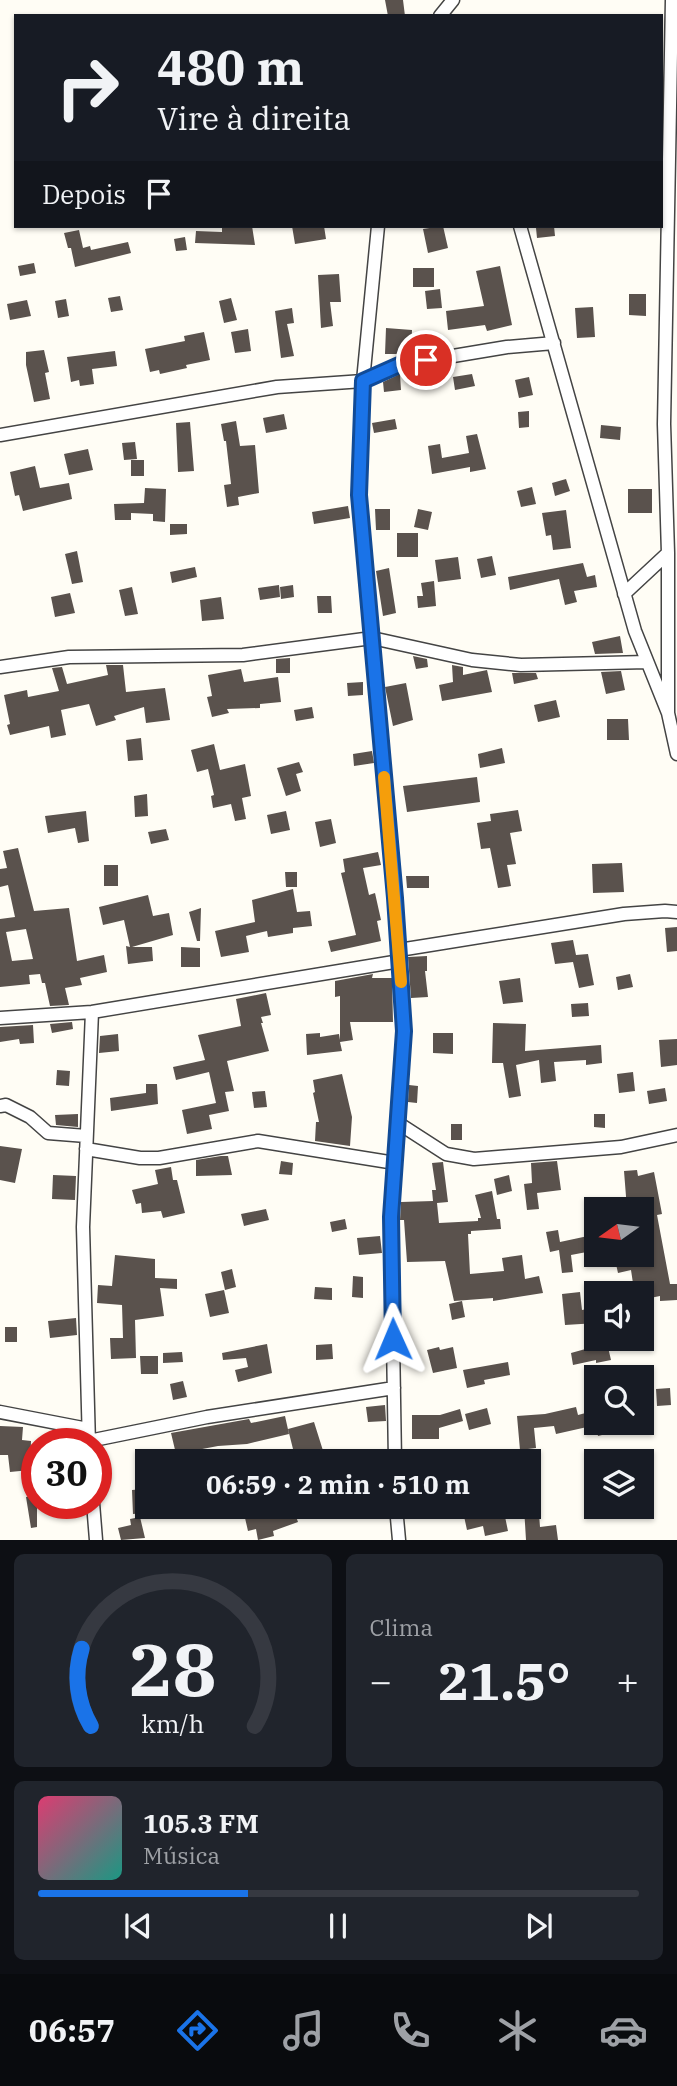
<!DOCTYPE html>
<html lang="pt">
<head>
<meta charset="utf-8">
<style>
	:root { --surface:#171b24; --page:#20242c; --text:#f1f3f6; --muted:#9ea1a6; --line:#363941; --accent:#1a73e8 }
	body { margin:0; font-family:"IBM Plex Serif",serif; background:var(--page); color:var(--text); height:100vh; display:flex; flex-direction:column; font-size:26px; white-space:nowrap }
	* { box-sizing:border-box; margin:0 }
	p { font-size:23px; color:var(--muted) }
	.icon { flex:none; width:38px; height:38px; fill:none; stroke:currentColor; stroke-width:2; stroke-linecap:round; stroke-linejoin:round }
	.map { position:relative; height:1540px; overflow:hidden }
	.side { display:flex; flex-direction:column; gap:14px; padding:14px; background:#0d0f14; flex:1 }
	.side>* { flex:none }
	.banner { position:absolute; left:14px; top:14px; width:649px; height:214px; border-radius:0px; box-shadow:0 2px 5px #0004; background:#171b24; color:var(--text); overflow:hidden }
	.needle { width:46px; rotate:256deg }
	.fabs { position:absolute; left:584px; top:1197px; display:grid; gap:14px }
	.fabs a { display:grid; place-items:center; width:70px; height:70px; border-radius:0px; background:var(--surface); box-shadow:0 2px 5px #0004; font-size:35px }
	.speed { position:absolute; left:21px; top:1428px; display:flex; gap:14px; font-size:35px; font-weight:700; text-align:center }
	.speed>* { display:grid; place-content:center; width:91px; height:91px; border-radius:50%; background:var(--surface); box-shadow:0 2px 5px #0004; line-height:1 }
	.speed .limit { border:10px solid #d22; background:#fff; color:#111 }
	.pin { position:absolute; display:grid; place-items:center; width:60px; height:60px; color:#fff; margin:-30px; border:4px solid #fff; border-radius:50%; box-shadow:0 2px 7px #0007 }
	.me { position:absolute; width:77px; margin:-38px; rotate:359deg; stroke-linejoin:round; filter:drop-shadow(0 0 5px #0008) }
	.turn { display:flex; align-items:center; gap:24px; height:147px; padding:0 28px; font-size:32px }
	.turn .icon { width:91px; height:91px; stroke-width:2.5 }
	.turn b { display:block; font-size:49px; line-height:60px }
	.then { display:flex; align-items:center; height:66px; padding:0 28px; background:#0003; gap:14px; font-size:26px }
	.big { font-size:52px; font-weight:700; line-height:1.1 }
	.side .tile { flex:1; display:flex; flex-direction:column; justify-content:center; gap:10px; min-width:0; padding:0 24px; border-radius:10px; background:var(--page) }
	.side .dial { align-items:center; gap:0 }
	.dial svg { height:182px; overflow:visible; fill:none; stroke:var(--line); stroke-width:7; stroke-linecap:round; text-anchor:middle }
	.dial text { fill:var(--text); stroke:none }
	.song { display:flex; align-items:center; gap:21px }
	.cover { width:84px; height:84px; border-radius:10px; background:linear-gradient(135deg,hsl(340 70% 55%),hsl(170 70% 35%)) }
	.played { height:7px; border-radius:4px; background:linear-gradient(90deg,var(--accent) 35%,var(--line) 35%) }
	.keys { display:flex; justify-content:space-around; direction:ltr }
	.heat { display:flex; justify-content:space-between; align-items:center; font-size:38px; direction:ltr }
	.side .tiles { flex:1; display:grid; gap:14px; grid-template-columns:1fr 1fr }
	.tile:last-child { grid-column:span 2 }
	.trip { position:absolute; left:135px; top:1449px; width:406px; height:70px; border-radius:0px; background:var(--surface); box-shadow:0 2px 5px #0004; font-weight:700; line-height:70px; text-align:center }
	.dock { display:flex; height:112px; justify-content:space-around; align-items:center; background:#090b0e; color:var(--muted) }
	.dock .icon { width:49px; height:49px }
	.dock .current { color:var(--accent) }
	.dock b { font-size:32px; color:var(--text) }
	.map>svg:first-child { display:block }
	.building { fill:#5a524d; fill-rule:evenodd }
	.lines { fill:none; stroke-linecap:round; stroke-linejoin:round }
	.minor-casing { stroke:#444; stroke-width:15 }
	.minor { stroke:#fff; stroke-width:12 }
	.route-casing { stroke:#114b97; stroke-width:18 }
	.route { stroke:#1a73e8; stroke-width:12 }
	.slow { stroke:#f59e0b; stroke-width:12 }
</style>
</head>
<body>
<div class="map">
<svg width="677" height="1540" viewBox="0 0 677 1540">
	<rect width="100%" height="100%" fill="#fffdf5"/>
	<path class="building" d="M385,0h18l2,16h-17z
		M235,226h17l3,19 -60,-2 1,-12 26,1v-5z
		M292,226h12v2l20,-2 2,13 -31,5z
		M443,226l5,22 -20,5 -5,-24z
		M554,226l1,10 -18,2 -1,-10z
		M79,230l4,18 7,-2 1,4 37,-8 3,11 -56,14 -4,-19h-3l-4,-15z
		M185,237l2,13 -11,1 -2,-12z
		M34,263l2,10 -16,3 -2,-10z
		M500,266l12,59 -25,6 -2,-6 -37,5 -2,-19 38,-5 -8,-35z
		M413,268h21v19h-21z
		M339,274l2,28h-11l3,24 -12,2 -3,-53z
		M440,289l2,19 -15,1 -2,-18z
		M629,294h17v22l-17,-1z
		M120,296l3,14 -12,2 -3,-14z
		M231,298l6,22 -13,3 -5,-22z
		M66,299l3,17 -11,2 -3,-17z
		M27,300l4,16 -21,4 -3,-16z
		M593,307l2,30 -18,1 -2,-30z
		M292,308l2,15 -7,1 7,32 -13,2 -6,-47z
		M386,328l26,2 -1,24h-26z
		M248,329l3,22 -16,2 -4,-21z
		M204,332l6,28 -24,5 1,3 -27,6 -1,-4 -9,2 -5,-23 40,-8 -1,-5z
		M44,350l5,22 -4,1 5,26 -16,3 -8,-37v-13z
		M115,351l2,15 -25,3 2,15 -14,2 -1,-6 -8,2 -4,-25z
		M400,374l1,16 -17,2 -1,-10z
		M472,374l3,12 -20,4 -2,-13z
		M529,377l4,18 -14,3 -4,-18z
		M529,411v16l-10,1 -1,-16z
		M284,414l3,15 -21,4 -3,-15z
		M395,419l2,10 -23,4 -2,-10z
		M236,421l4,25 15,-1 4,48 -21,4 1,8 -12,2 -3,-22 7,-1 -5,-43h-2l-3,-17z
		M190,422l4,49 -16,1 -2,-49z
		M601,425l20,2 -1,13 -20,-2z
		M477,434l9,35 -16,3v-5l-38,7 -4,-28 12,-2 2,14 27,-5 -3,-17z
		M135,442l2,17 -13,1 -2,-17z
		M88,449l5,21 -24,5 -5,-21z
		M131,460h13v16h-13z
		M35,466l5,22 29,-5 3,16 -49,12 -4,-16 -4,1 -5,-24z
		M566,479l4,12 -15,5 -3,-13z
		M532,487l4,17 -15,3 -4,-16z
		M145,488l21,1 -1,33 -12,-1v-7l-22,-1v7h-16l-1,-16 30,-1z
		M628,489h24v24h-24z
		M348,506l2,12 -36,6 -2,-12z
		M375,509h15v21h-14z
		M418,509l14,3 -4,18 -14,-3z
		M566,510l5,38 -18,2 -2,-15 -5,1 -4,-23z
		M170,524h17v10l-17,1z
		M397,533h21v24h-21z
		M77,551l6,31 -11,2 -7,-30z
		M492,556l4,19 -15,3 -4,-19z
		M458,557l3,22 -23,3 -3,-22z
		M583,563l4,14 8,-2 2,12 -23,4 3,11 -12,3 -6,-26 -49,11 -2,-13z
		M195,567l2,10 -25,6 -2,-11z
		M389,568l7,45 -13,3 -7,-45z
		M434,581l2,25 -18,2 -1,-12h6l-2,-13z
		M279,585l1,12 -20,3 -2,-12z
		M293,585l1,12 -13,2 -1,-12z
		M132,587l6,27 -13,2 -6,-26z
		M70,593l5,20 -20,4 -4,-20z
		M317,596h14l1,17h-14z
		M221,597l3,22 -22,2 -2,-21z
		M620,636l3,17 -28,1 -3,-12z
		M413,656l14,3 1,8 -12,2z
		M290,658v15h-14v-14z
		M106,665h17l3,27 39,-4 5,32 -24,3 -2,-16 -30,9 2,4 -20,6 -7,-22 -28,6 5,25 -15,3 -2,-12 -39,9 -3,-10 3,-1 -6,-29 23,-5 1,7 31,-6 -7,-23 10,-1 5,17 41,-9z
		M452,665l11,2v8l24,-5 5,22 -50,9 -3,-16 14,-3z
		M241,669l3,13 34,-5 3,25 -21,2v4l-33,1 2,4 -17,4 -5,-20 5,-1 -4,-21z
		M621,671l4,19 -19,4 -5,-22z
		M512,673h24l2,6 -24,5z
		M363,682v13l-15,1 -1,-13z
		M406,683l7,37 -20,6 -8,-39z
		M556,700l4,17 -22,5 -4,-17z
		M312,707l2,11 -18,3 -2,-11z
		M607,719h21l1,21h-22z
		M141,738l2,22 -15,1 -2,-21z
		M214,744l6,26 25,-6 6,32 -9,2 4,21 -11,2 -4,-17 -18,4 -2,-12 3,-1 -6,-26 -11,3 -6,-22z
		M502,748l3,15 -25,5 -2,-14z
		M372,751l2,12 -20,3 -1,-12z
		M299,762l4,10 -7,2 5,17 -15,5 -9,-28z
		M477,777l3,25 -73,10 -4,-26z
		M147,794l1,22 -13,1 -1,-21z
		M518,810l4,21 -12,2 6,31 -9,1 4,21 -13,2 -8,-40 -9,1 -4,-26 14,-2 -1,-7z
		M86,811l3,30 -11,2 -3,-15 -27,5 -3,-17z
		M286,811l4,19 -19,4 -4,-19z
		M331,819l5,24 -16,4 -5,-25z
		M166,829l3,11 -18,4 -3,-12z
		M18,848l16,63 35,-3 8,53 27,-6 3,17 -27,6 2,7 -17,3 4,17 -19,1 -5,-23h-3l-2,-9 -11,1 1,9 -30,3v-68l15,-2 -7,-32 -8,2v-18l7,-1 -4,-17zM26,929l7,30 -21,2 -6,-29z
		M378,852l3,13 -18,3 6,27 6,-2 6,27 -4,1 4,20 -50,11 -3,-11 28,-6 -15,-62 4,-1 -2,-13z
		M622,863l2,29 -31,1 -1,-29z
		M104,865h14v21h-14z
		M285,872h12v15h-11z
		M406,876h23v12h-22z
		M293,889l4,23 13,-1 2,15 -19,2v5l-25,4 -1,-6 -21,5 3,16 -28,5 -6,-26 40,-9 -3,-22z
		M148,895l5,21 16,-3 4,22 -41,12h20l1,14 -25,3 -2,-18 4,1 -6,-27 -21,5 -4,-18z
		M201,908l-1,33h-3l-8,-29z
		M677,927v24l-10,1 -2,-24z
		M573,940l3,15 12,-1 6,31 -15,3 -6,-26 -18,2 -4,-21z
		M181,947l19,1v19h-19z
		M427,956v15h-2l3,26 -17,1 -3,-41z
		M373,974l-1,4h20l1,44h-43l3,18 -13,2 2,9 -35,4 -1,-21 14,-1v4l19,-3 1,6v-44l-5,1v-16z
		M630,974l3,13 -15,3 -2,-13z
		M520,978l3,24 -20,2 -4,-23z
		M266,993l5,22 -10,2 2,6h-2l8,28 -42,10 7,30 -9,1 4,19 -20,4 3,14 -25,5 -5,-24 34,-7 -7,-31 -33,8 -3,-13 32,-7 -7,-25 43,-9 -5,-27z
		M588,1003l1,13 -17,1 -1,-13z
		M72,1022l1,7 -21,4 -2,-9z
		M493,1023l33,1 -1,27 76,-6 1,18 -16,2v-5l-32,2 2,19 -15,2 -2,-23 -23,5 5,31 -12,2 -6,-35h-11z
		M33,1025l1,18 -14,1 -1,-5 -19,3v-15z
		M433,1033h20v21l-20,-1z
		M118,1034l1,17 -20,2 1,-17z
		M677,1039v26l-16,2 -2,-27z
		M57,1070l13,1 -1,15 -13,-1z
		M633,1072l2,19 -16,2 -2,-19z
		M342,1074l10,43 -2,29 -35,-5 1,-19h3l-6,-29 2,-1 -2,-12z
		M146,1084h11l1,20 -47,7 -1,-13 36,-5z
		M409,1085l9,1 -1,17 -9,-1z
		M665,1088l2,13 -18,3 -2,-13z
		M265,1091l2,16 -13,1 -2,-16z
		M78,1114v13l-22,-2 -1,-10z
		M594,1114h11v14l-11,-1z
		M451,1124h11v16h-11z
		M0,1146l22,3 -7,34 -15,-3z
		M221,1156h7l4,19 -36,1v-16z
		M281,1161l12,2 -1,12 -13,-1z
		M557,1161l4,29 -24,3 2,16 -12,1 -3,-26 8,-1 -1,-20z
		M443,1162l5,40 -11,1 2,20 39,-2v-3h3l-6,-23 17,-4 5,28h3l1,10 -30,2v3h-3l2,40 34,-3 -2,-13 20,-3 3,24 14,-3 4,17 -50,8v-3l-39,3 -9,-40 -38,1 -3,-42h-4l1,-18 32,-1 -1,-11h4l-4,-27z
		M171,1167l2,13h4l8,33 -22,5 -2,-7 -19,2 -1,-10 -5,1 -4,-14 26,-6 -3,-14z
		M637,1170l1,6 16,-4 8,42 -5,1 13,69h7v16l-17,1v-5l-10,2 -2,-10 -14,2 -3,-20 -13,3 -4,-18h28v-6h9l-9,-40h-15l-3,-38z
		M53,1175l23,1 -1,24 -23,-1z
		M509,1175l3,16 -15,4 -3,-16z
		M266,1209l3,11 -25,6 -3,-12z
		M345,1219l2,10 -15,3 -2,-10z
		M558,1230l2,12 28,-6 4,15 -21,4 2,17 -11,1 -3,-23 -9,2 -4,-20z
		M380,1236l2,17 -23,2 -2,-17z
		M115,1255l40,4v19l22,1v10l-17,-1 4,28 -29,4 1,38 -25,1 -1,-21h13l-1,-33 -25,-2 1,-18 14,1z
		M232,1269l4,18 -11,3 -4,-18z
		M353,1276l10,1v21l-11,-1z
		M315,1287l17,1v12l-18,-1z
		M224,1290l5,23 -19,4 -5,-23z
		M580,1292l2,18 15,-3v16l-32,2 -3,-31z
		M462,1301l3,16 -13,3 -3,-16z
		M76,1318l1,17 -27,3 -2,-17z
		M5,1327h12v15h-12z
		M607,1343l4,17 -15,3v-3l-23,5 -2,-12z
		M267,1344l5,29 -34,9 -3,-12 13,-3 -2,-9 -23,2 -1,-7z
		M332,1344l1,15 -17,1v-15z
		M439,1347l1,3 13,-3 4,21 -24,5 -6,-23z
		M182,1352l1,10 -20,1v-10z
		M140,1356h18v18h-17z
		M508,1362l2,13 -26,5 1,4 -18,4 -4,-18z
		M183,1381l4,16 -14,3 -3,-16z
		M670,1388l1,17 -14,1 -1,-17z
		M385,1405l1,16 -18,1 -2,-15z
		M576,1407l2,8 19,-5v13h11l2,10 -12,3 -2,-11 -40,9 -2,-8 -20,2 2,20 -16,2 -3,-34 28,-2z
		M487,1408l4,16 -22,6 -4,-16z
		M460,1409l3,12 -24,7v11h-27v-24h28z
		M285,1416l4,18 -42,10 -29,2 -42,8 -5,-21 78,-14 2,4z
		M314,1422l11,35 -16,4h-13l-8,-32z
		M0,1426l23,1 -1,13 9,1 -1,29 -20,2 -2,-17h-8z
		M647,1450l3,11h-34l-1,-4z
		M144,1489l1,24 -12,1 -1,-24z
		M37,1495v32l-6,1 -5,-31z
		M538,1501l2,26 16,-2 2,15h-32l-2,-33h4v-5z
		M63,1503h18l2,13 -18,2z
		M255,1507h16l2,8 20,-7 5,14 -25,9 1,5 -16,4 -2,-11 -8,2 -3,-13 12,-2z
		M462,1507h41l5,24 -23,5 -2,-10 -16,4z
		M140,1517l5,21 -24,2 -3,-12 13,-3 -1,-6z"/>
	<g class="lines">
		<defs>
			<path id="minor" d="M440,16l13,-16
				M378,226l-15,155 -4,114 40,455 5,81 -13,186 4,244
				M520,226l115,405 33,82 9,41
				M0,435l277,-48 86,-6 36,-16 108,-18 47,-4
				M624,594l44,-41
				M0,667l69,-10 174,-2 129,-17 100,22 49,5 126,-3
				M668,713v-160l-4,-129 8,-424
				M399,950l225,-36 41,-3 12,1
				M0,1018l92,-6 308,-51
				M0,1106l6,-1 24,12 18,16 38,3
				M398,1123l48,31 28,5 147,-12 56,-12
				M86,1149l54,9h19l99,-17 137,22
				M0,1412l88,17
				M89,1441l118,-24 187,-29
				M89,1444l-6,-217 9,-215
				M93,1503l3,37
				M396,1507l3,33"/>
		</defs>
		<use href="#minor" class="minor-casing"/>
		<use href="#minor" class="minor"/>
	</g>
	<g class="lines">
		<defs>
			<path id="route" d="M393,1339l-2,-122 13,-186 -9,-133 -36,-403 4,-114 36,-16 27,-5"/>
		</defs>
		<use href="#route" class="route-casing"/>
		<use href="#route" class="route"/>
		<path class="slow" d="M384,777l17,205"/>
	</g>
</svg>
<div class="fabs">
<a><svg class="needle" viewBox="-14 -14 28 28"><path d="M0-13l5 13h-10z" fill="#e53935"/><path d="M0 13l5-13h-10z" fill="#9ea1a6"/></svg></a>
<a><svg class="icon" aria-label="sound" viewBox="0 0 24 24"><path d="M4 9h4l5-4v14l-5-4H4zM17 9q2 3 0 6"/></svg></a>
<a><svg class="icon" aria-label="search" viewBox="0 0 24 24"><circle cx="10" cy="10" r="6"/><path d="M15 15l6 6"/></svg></a>
<a><svg class="icon" aria-label="layers" viewBox="0 0 24 24"><path d="M12 4l9 5-9 5-9-5zM3 14l9 5 9-5"/></svg></a>
</div>
<div class="speed"><div class="limit">30</div></div>
<div class="pin" style="left:426px;top:360px;background:#d93025"><svg class="icon" aria-label="arrive" viewBox="0 0 24 24"><path d="M6 21V4h12l-3 4 3 4H6"/></svg></div>
<svg class="me" style="left:393px;top:1339px" viewBox="-20 -20 40 40"><path d="M0-17L14 15 0 8-14 15z" fill="#1a73e8" stroke="#fff" stroke-width="4"/></svg>
<div class="trip">06:59 · 2 min · 510 m</div>
<div class="banner">
<div class="turn"><svg class="icon" aria-label="right" viewBox="0 0 24 24"><path d="M7 20v-9h11M14 6l5 5-5 5"/></svg><div><b>480 m</b>Vire à direita</div></div>
<div class="then">Depois<svg class="icon" aria-label="arrive" viewBox="0 0 24 24"><path d="M6 21V4h12l-3 4 3 4H6"/></svg></div>
</div>
</div>
<section class="side">
<div class="tiles">
<div class="tile dial"><svg viewBox="0 0 100 80">
<path d="M14 69A42 42 0 1 1 86 69"/>
<path d="M14 69A42 42 0 0 1 10 35" stroke="#1a73e8"/>
<text x="50" y="56" font-size="32" font-weight="700">28</text>
<text x="50" y="72" font-size="11">km/h</text>
</svg></div>
<div class="tile"><p>Clima</p>
<div class="heat"><a>−</a><b class="big">21.5°</b><a>+</a></div>
</div>
<div class="tile">
<div class="song"><i class="cover"></i><div><b>105.3 FM</b><p>Música</p></div></div>
<div class="played"></div>
<div class="keys"><svg class="icon" aria-label="previous" viewBox="0 0 24 24"><path d="M18 5L8 12l10 7zM5 5v14"/></svg><svg class="icon" aria-label="pause" viewBox="0 0 24 24"><path d="M8 5v14M16 5v14"/></svg><svg class="icon" aria-label="next" viewBox="0 0 24 24"><path d="M6 5l10 7-10 7zM19 5v14"/></svg></div>
</div>
</div>
</section>
<nav class="dock">
<b>06:57</b>
<svg class="icon current" aria-label="directions" viewBox="0 0 24 24"><path d="M12 3l9 9-9 9-9-9zM9 14v-3h6M13 9l2 2-2 2"/></svg>
<svg class="icon" aria-label="music" viewBox="0 0 24 24"><path d="M9 18V5l10-2v13"/><circle cx="6" cy="18" r="3"/><circle cx="16" cy="16" r="3"/></svg>
<svg class="icon" aria-label="phone" viewBox="0 0 24 24"><path d="M5 4h4l2 5-3 2q2 4 5 5l2-3 5 2v4C11 20 4 13 5 4z"/></svg>
<svg class="icon" aria-label="climate" viewBox="0 0 24 24"><path d="M12 3v18M4 7l16 10M4 17L20 7"/></svg>
<svg class="icon" aria-label="car" viewBox="0 0 24 24"><path d="M5 17H2v-5l4-1 3-4h7l3 4 3 1v5h-3M9 17h6M6 11h13"/><circle cx="7" cy="17" r="2"/><circle cx="17" cy="17" r="2"/></svg>
</nav>
</body>
</html>
